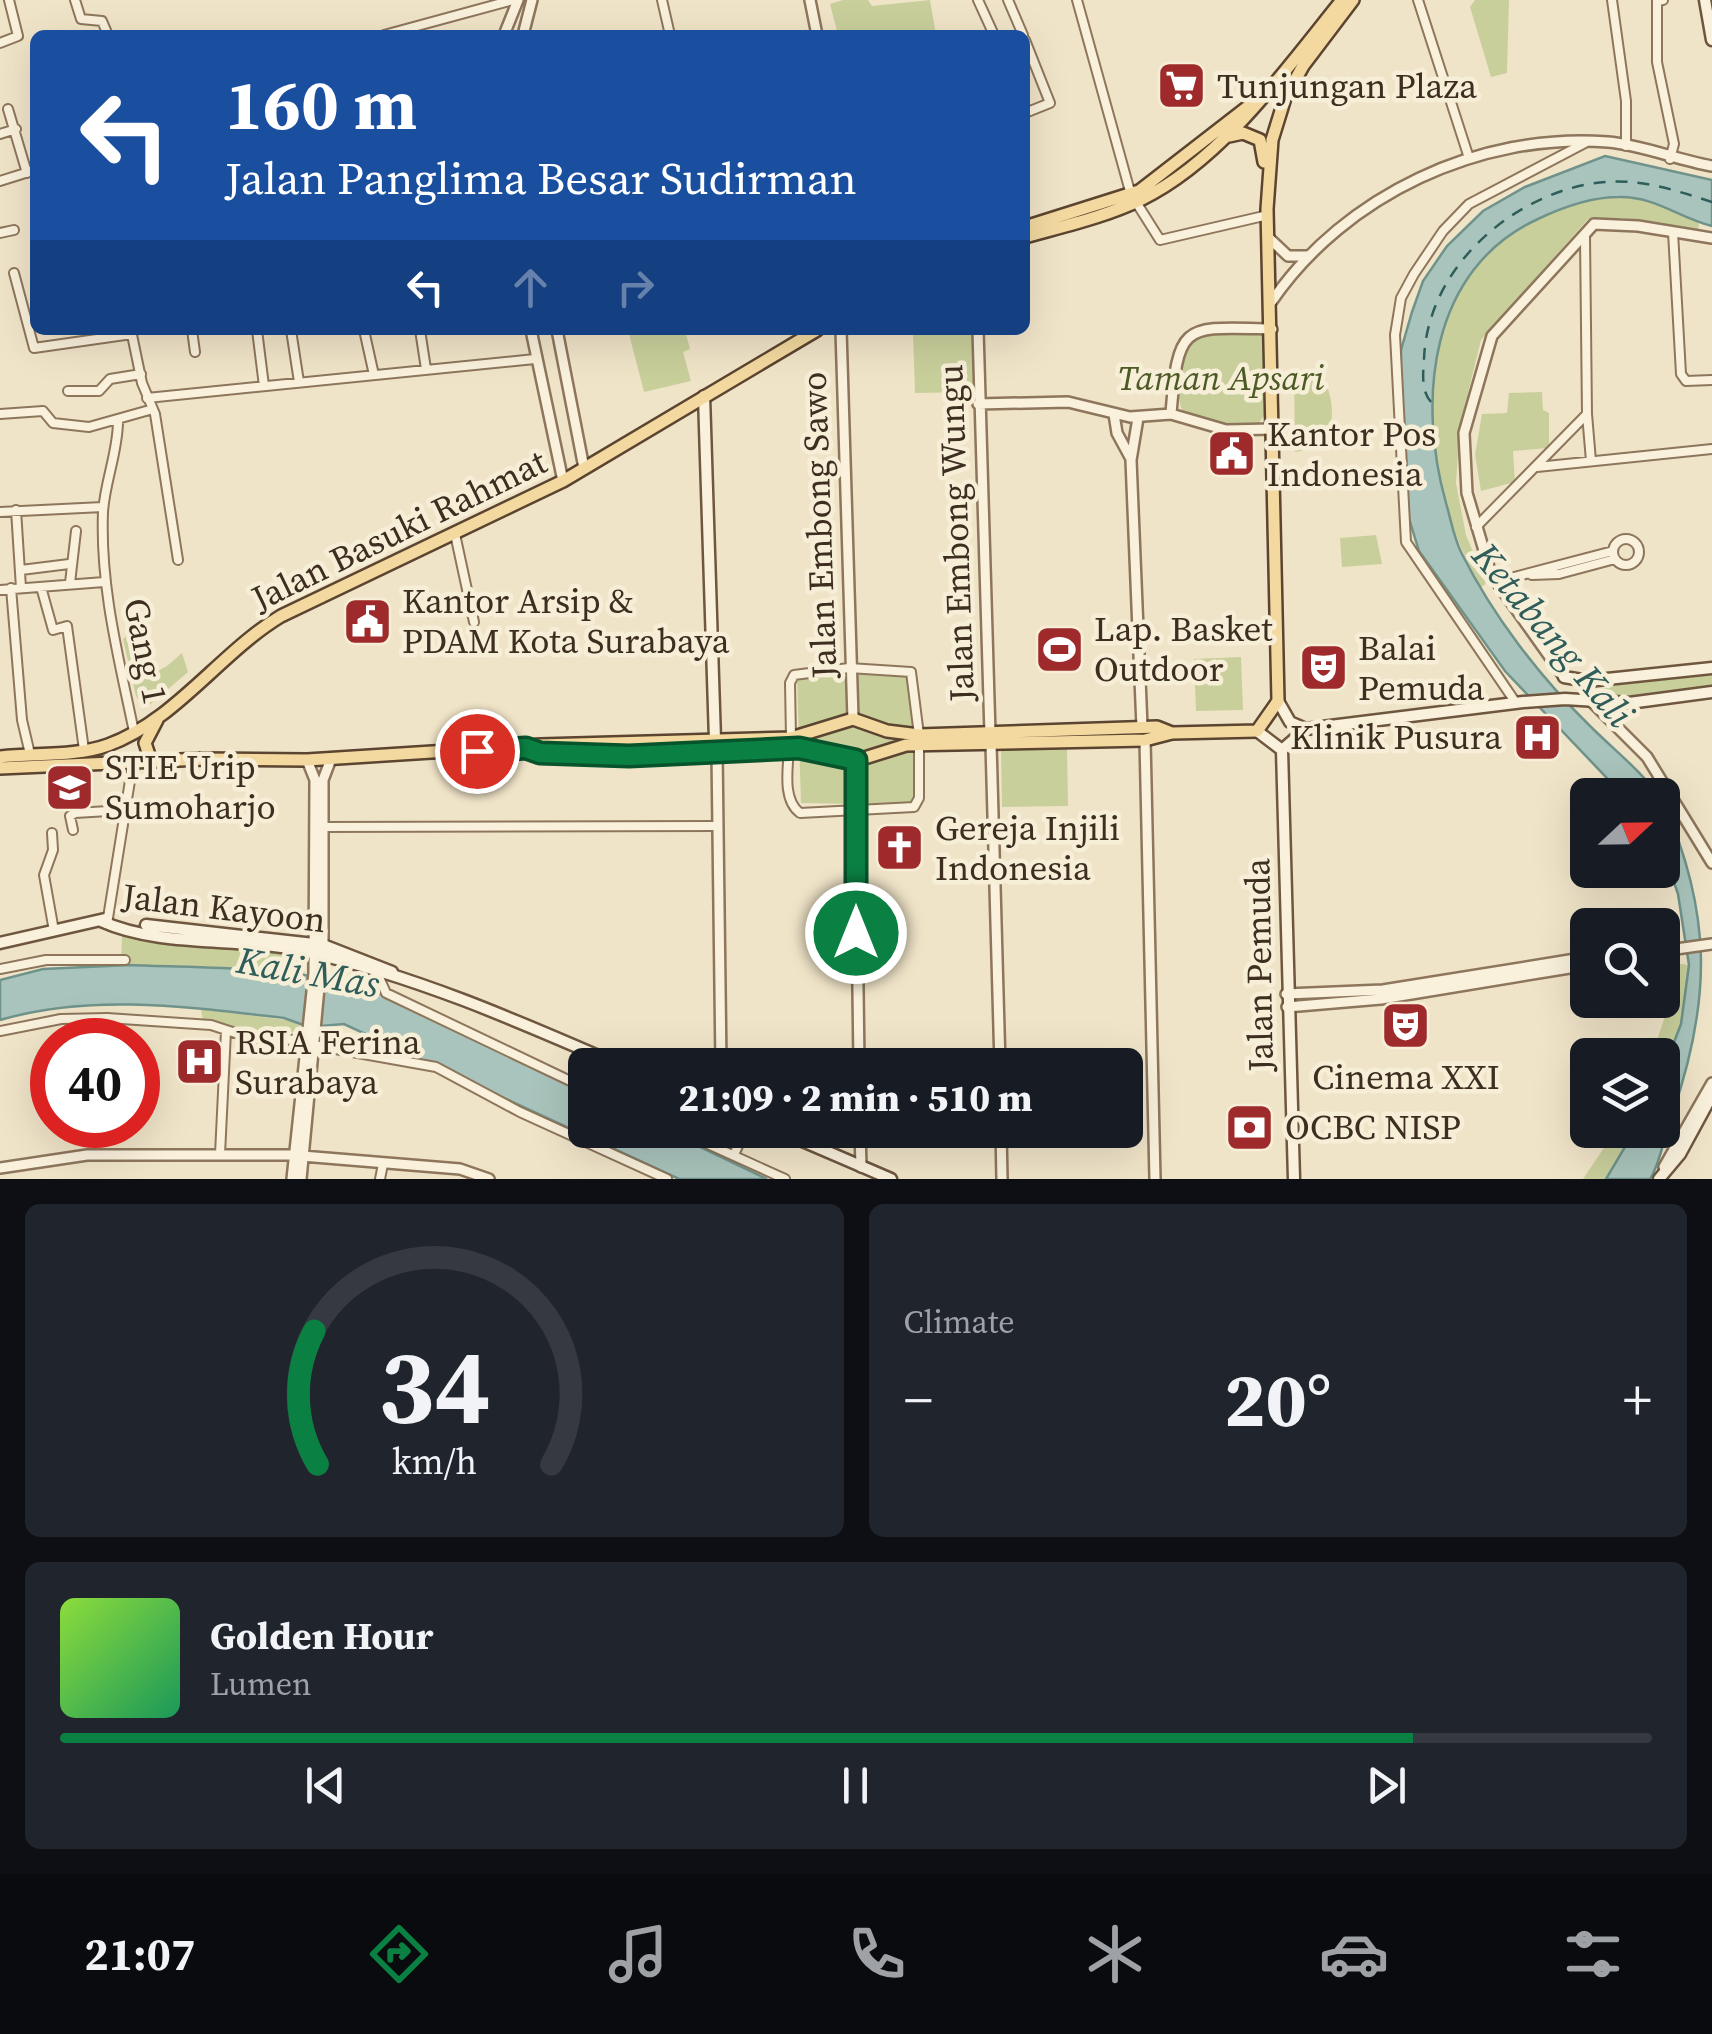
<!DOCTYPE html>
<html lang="en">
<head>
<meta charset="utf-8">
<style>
	:root { --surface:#171b24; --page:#20242c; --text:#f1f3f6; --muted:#9ea1a6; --line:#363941; --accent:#0b8043 }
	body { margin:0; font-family:"Source Serif 4",serif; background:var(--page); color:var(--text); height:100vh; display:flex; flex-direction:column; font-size:38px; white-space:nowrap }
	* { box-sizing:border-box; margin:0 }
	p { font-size:32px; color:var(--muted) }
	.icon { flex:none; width:55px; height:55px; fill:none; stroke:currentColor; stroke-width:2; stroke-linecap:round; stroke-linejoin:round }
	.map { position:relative; height:1179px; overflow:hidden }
	.side { display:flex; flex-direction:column; gap:25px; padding:25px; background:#0d0f14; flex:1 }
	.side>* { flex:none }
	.banner { position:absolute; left:30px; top:30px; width:1000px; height:305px; border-radius:15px; box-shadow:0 10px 40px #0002; background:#1a4fa0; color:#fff; overflow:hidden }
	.needle { width:65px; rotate:68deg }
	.controls { position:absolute; left:1570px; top:778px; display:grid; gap:20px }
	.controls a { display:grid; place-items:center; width:110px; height:110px; border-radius:15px; background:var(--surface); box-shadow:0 10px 40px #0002; font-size:50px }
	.speed { position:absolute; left:30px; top:1018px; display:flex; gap:20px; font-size:50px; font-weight:700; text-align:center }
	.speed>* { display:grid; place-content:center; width:130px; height:130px; border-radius:50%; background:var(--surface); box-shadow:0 10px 40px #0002; line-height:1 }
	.speed .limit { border:15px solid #d22; background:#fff; color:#111 }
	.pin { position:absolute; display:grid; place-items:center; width:85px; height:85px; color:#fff; margin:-42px; border:5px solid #fff; border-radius:50%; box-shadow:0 2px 10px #0007 }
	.me { position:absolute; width:110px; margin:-55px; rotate:0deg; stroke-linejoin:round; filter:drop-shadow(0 0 8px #0008) }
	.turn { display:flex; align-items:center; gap:35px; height:210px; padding:0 30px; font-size:45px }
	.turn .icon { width:130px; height:130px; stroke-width:2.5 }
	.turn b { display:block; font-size:70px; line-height:85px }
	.lanes { display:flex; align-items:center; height:95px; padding:0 30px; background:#0003; justify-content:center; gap:50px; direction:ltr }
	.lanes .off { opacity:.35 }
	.big { font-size:75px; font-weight:800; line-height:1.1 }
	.side .tile { flex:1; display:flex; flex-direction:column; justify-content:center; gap:15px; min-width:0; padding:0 35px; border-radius:15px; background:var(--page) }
	.side .dial { align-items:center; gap:0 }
	.dial svg { height:260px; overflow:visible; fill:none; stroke:var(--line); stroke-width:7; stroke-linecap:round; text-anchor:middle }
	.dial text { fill:var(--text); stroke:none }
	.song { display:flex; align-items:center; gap:30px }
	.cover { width:120px; height:120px; border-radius:15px; background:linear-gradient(135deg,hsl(90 70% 55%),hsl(150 70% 35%)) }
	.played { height:10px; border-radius:5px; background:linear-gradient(90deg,var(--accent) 85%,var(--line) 85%) }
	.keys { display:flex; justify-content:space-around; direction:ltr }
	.heat { display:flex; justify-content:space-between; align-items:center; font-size:55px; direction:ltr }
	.side .tiles { flex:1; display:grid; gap:25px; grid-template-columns:1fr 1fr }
	.tile:last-child { grid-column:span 2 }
	.trip { position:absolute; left:568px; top:1048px; width:575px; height:100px; border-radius:15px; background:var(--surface); box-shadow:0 10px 40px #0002; font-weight:800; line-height:100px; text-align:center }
	.tabs { display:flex; height:160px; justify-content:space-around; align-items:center; background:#090b0e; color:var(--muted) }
	.tabs .icon { width:70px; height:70px }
	.tabs .active { color:var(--accent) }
	.tabs b { font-size:45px; color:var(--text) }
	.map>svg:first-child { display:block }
	.green { fill:#c9cf9b }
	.water { fill:#a9c4bc; stroke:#6f938a; stroke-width:2.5 }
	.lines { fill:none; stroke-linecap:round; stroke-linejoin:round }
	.ferry { stroke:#2f5d5a; stroke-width:2.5; stroke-dasharray:12 10; stroke-linecap:butt }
	.minor-casing { stroke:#8d765c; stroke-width:12 }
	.tertiary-casing { stroke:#8d765c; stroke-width:14 }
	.secondary-casing { stroke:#6f573f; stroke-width:15 }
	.primary-casing { stroke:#5b4430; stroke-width:16 }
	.minor { stroke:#faf1dc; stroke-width:8 }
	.tertiary { stroke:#faf1dc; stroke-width:9 }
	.secondary { stroke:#faf1dc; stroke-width:10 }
	.primary { stroke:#f3d9a0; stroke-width:11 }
	.route-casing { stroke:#07532c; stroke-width:25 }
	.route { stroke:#0b8043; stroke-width:18 }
	.labels { text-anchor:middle; stroke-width:9; stroke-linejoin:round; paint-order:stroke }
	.poi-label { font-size:35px; fill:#3d2e20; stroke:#f7eed8; text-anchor:start }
	.park-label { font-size:35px; font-style:italic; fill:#4d5a26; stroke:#f7eed8 }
	.street-label { font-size:35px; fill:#3d2e20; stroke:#f7eed8 }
	.water-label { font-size:38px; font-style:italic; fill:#2f5d5a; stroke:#f7eed8 }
</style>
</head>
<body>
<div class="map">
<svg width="1712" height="1179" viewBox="0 0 1712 1179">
	<rect width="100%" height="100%" fill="#f0e4c8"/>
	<path class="green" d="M843,0h25l4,6 58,-6 6,35h-98l-8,-31z
		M1475,0h34l-2,73 -16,4 -21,-70z
		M1623,197l28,4 48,20 -1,12 -76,-15 -34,1 -107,121 -21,85 -4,58 10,52 20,49 -5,3c-86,-146 -68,-380 142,-390z
		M628,330h57l5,19 -7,3 8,29 -47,11z
		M921,330h53l1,62 -60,1 -2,-60z
		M1202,332h61l1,84 -6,8c-23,4 -61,1 -77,-16 -7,-28 -2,-58 21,-76z
		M1294,373l19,4 15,12c10,32 2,57 -33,63z
		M1542,392l1,18 6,3v35l-36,3 2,31 -34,9 -6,-36 7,-41 25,-1 2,-20z
		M1376,535l6,29 -40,3 -2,-29z
		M128,635l4,29c23,16 33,4 50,-11l6,19 -43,37 -9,-13 -13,-57z
		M1241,657l2,53 -47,1 -2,-52z
		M905,670l8,10 5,118 -7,7 -110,-2 -4,-125 9,-5z
		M1712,675v14l-101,13 -26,-5 24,-11z
		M1067,748l1,58 -66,1 -1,-58z
		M122,934l177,22 7,21 -49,-7 -136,-5z
		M1674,963l15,2 -8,59 -18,47 -1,-16h-10l21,-63z
		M201,1009l100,13 -1,5c-20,19 -72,-1 -97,-6z
		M1616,1130h19l-29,49h-23z"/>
	<path class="water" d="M1605,156l107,24v46c-32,-8 -58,-30 -93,-29 -28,0 -56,10 -81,22 -109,50 -121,181 -92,284 5,17 8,36 16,51 31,62 78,123 127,171 26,26 46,40 70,70h-36l-118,-124 -86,-120 -12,-39 -6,-137v-25l11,-38 11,-31 24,-35 36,-35 42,-24z
		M1663,801c49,112 49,198 9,314 -8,20 -11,47 -22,64h-44l29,-49h27l1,-59 18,-47 8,-59 -11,-71 -15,-44z
		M130,965c70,3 143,1 212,17 74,18 172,76 243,110v38h80l102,49h-88l-335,-155 -35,3 -25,-9c-95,-11 -192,-25 -284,2v-40l43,-11z"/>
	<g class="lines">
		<path class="ferry" d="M1431,402c-10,-11 -8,-29 -7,-43 3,-86 79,-157 160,-174 47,-10 84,3 128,17"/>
		<defs>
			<path id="minor" d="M75,0l6,19 21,2 6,14
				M662,0l8,35
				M978,0l16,35
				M1008,0l15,35
				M1077,0l54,195
				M1418,0l51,158
				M1612,0l14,101v45
				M1663,0l-6,1v61l17,82 -4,15
				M384,35l129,-35
				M1025,40l25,63 -25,10
				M0,43l18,-7 -9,-36
				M8,109l19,64
				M0,134l16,-5
				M0,181l35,-11
				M1136,202l24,38 108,-25
				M1673,232l8,142 5,7 26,-1
				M0,233l14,-3
				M14,273l20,75 98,-14
				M131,330l11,53 13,31 23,146
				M192,330l3,22
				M257,330l7,56
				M291,330l8,52
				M364,330l10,45
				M420,330l6,39
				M68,391h31l11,-12 31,-5
				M147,398l388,-39
				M0,414l43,-3 10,12 36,4 64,-18
				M1587,414l4,47
				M118,421c0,31 -13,60 -15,91 -3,75 16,147 31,220
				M1537,467l175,-18
				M16,510l5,78
				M0,512l103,-5
				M1476,527l111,-113 -2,-177
				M455,534l19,88
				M1613 552a13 13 0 1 1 26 0a13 13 0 1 1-26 0Z
				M21,570l48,-6
				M1532,575l27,-1 56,-15
				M1499,581l114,-30
				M70,583l6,-52
				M41,587l12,43 14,-4 17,124
				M11,588l11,132 8,34
				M0,590l104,-8
				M1516,703l-110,-161 -11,-207 6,-37 13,-24 29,-43 26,-27 116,-61
				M791,738l-1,-55 4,-8 55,-7 62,4 8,63
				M789,748c-1,20 -7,52 11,65l114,-6 5,-9v-53
				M322,827l396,-1
				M73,830l-3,-14 5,-3 50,-3
				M52,833l1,17 -9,25 10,56
				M107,924l26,-162
				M0,969l46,-9h79
				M377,973l9,20 199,95
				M0,1031l61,-12 46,-1 104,7 43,14 52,1
				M313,1045l123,22 84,45 147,67
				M677,1130l108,49
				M220,1154l6,-123
				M734,1155l11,-25
				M380,1179l3,-15"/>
			<path id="tertiary" d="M810,0l7,35
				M504,35l14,-35
				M523,35l9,-35
				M1269,238l19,18h19
				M1272,301c73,-106 208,-169 336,-159 35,3 69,18 104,24
				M531,330l32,151
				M557,330l27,138
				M841,330l12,389
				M978,330l12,404
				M978,404l90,-2 62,15 41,-3 55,16 48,-1
				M1114,414l3,19 13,24
				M1171,414c7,-93 13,-87 101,-85
				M1138,418l-7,42 11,267
				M1564,677l-73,-103 -24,-81 -3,-60 28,-97 102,-112 44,2 74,12
				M1591,701l56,56 65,106
				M1145,740l10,439
				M991,744l9,321
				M717,752l4,313
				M855,761l4,304
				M1662,951l50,-7
				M1286,994l97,-4 205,-33
				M1287,1007l94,-8 207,-34
				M860,1130l1,37
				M1001,1130l1,49
				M302,1156l158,13 29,10
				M1664,1167l48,-84
				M0,1168l87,-13h207
				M292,1179l22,-206 1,-193 -8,-20
				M301,1179l22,-234v-165l8,-21"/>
			<path id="secondary" d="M1705,0l7,40
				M704,396l11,344
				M1564,677l24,4 124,-13
				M1278,701l12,21 16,7
				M1257,731l25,19
				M101,921c59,27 140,16 203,30 109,24 214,70 315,114
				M146,925l177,20 69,27
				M0,943l105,-24
				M777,1130l114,49
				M1294,1179l-12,-429 24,-21 217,-27 42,-3 64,4 83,-11
				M1659,1179l21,-25 32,-59"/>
			<path id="primary" d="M1229,136l14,-3 17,7 4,22
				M1025,227l114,-36 111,-86
				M1025,237c39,-11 80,-20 117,-38 80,-39 145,-131 200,-199
				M526,748l14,5 89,3 170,-8 56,13 51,-16 239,-5 27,-7 85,-2 21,-30 -11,-492 5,-69 13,-42 18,-32 50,-66
				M0,757c34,-4 75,0 108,-12 67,-24 113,-93 173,-129l282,-135 254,-151
				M151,761l-6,-18 12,-23
				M0,768l202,-9 105,1 233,-15 251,-7 62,-19 34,12 32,4 238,-8 15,6"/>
		</defs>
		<use href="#minor" class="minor-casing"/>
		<use href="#tertiary" class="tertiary-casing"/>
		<use href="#secondary" class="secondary-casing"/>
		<use href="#primary" class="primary-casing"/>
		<use href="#minor" class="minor"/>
		<use href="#tertiary" class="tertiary"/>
		<use href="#secondary" class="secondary"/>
		<use href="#primary" class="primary"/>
	</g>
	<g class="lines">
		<defs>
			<path id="route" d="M477,751l49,-3 14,5 89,3 170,-8 57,12v173"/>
		</defs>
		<use href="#route" class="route-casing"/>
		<use href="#route" class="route"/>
	</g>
	<defs>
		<symbol id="supermarket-square" viewBox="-11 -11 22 22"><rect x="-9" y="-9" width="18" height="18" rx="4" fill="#9e2a2b" stroke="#f7eed8"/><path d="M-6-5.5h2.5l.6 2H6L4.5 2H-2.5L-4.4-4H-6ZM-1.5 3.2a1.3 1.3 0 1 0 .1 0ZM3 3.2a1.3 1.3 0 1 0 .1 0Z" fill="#fff"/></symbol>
		<symbol id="civic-square" viewBox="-11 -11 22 22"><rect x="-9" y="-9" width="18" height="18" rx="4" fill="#9e2a2b" stroke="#f7eed8"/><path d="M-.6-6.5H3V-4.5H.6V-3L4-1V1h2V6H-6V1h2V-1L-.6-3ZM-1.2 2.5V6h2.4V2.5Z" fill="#fff"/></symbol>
		<symbol id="stadium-square" viewBox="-11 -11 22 22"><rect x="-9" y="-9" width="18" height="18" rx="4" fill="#9e2a2b" stroke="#f7eed8"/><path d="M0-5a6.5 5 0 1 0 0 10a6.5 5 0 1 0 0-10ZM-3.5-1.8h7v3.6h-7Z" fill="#fff"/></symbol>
		<symbol id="theatre-square" viewBox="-11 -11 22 22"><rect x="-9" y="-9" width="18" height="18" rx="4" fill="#9e2a2b" stroke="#f7eed8"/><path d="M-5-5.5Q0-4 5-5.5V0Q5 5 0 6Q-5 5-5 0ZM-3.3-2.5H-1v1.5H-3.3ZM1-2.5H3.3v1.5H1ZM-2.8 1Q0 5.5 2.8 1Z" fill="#fff"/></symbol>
		<symbol id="hospital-square" viewBox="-11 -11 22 22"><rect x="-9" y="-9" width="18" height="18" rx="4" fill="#9e2a2b" stroke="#f7eed8"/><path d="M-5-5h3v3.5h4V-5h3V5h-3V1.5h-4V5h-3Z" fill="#fff"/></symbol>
		<symbol id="university-square" viewBox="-11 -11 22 22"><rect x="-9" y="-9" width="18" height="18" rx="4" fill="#9e2a2b" stroke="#f7eed8"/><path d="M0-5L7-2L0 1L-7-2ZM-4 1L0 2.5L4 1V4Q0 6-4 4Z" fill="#fff"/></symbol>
		<symbol id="church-square" viewBox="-11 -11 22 22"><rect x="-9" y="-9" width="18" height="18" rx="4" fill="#9e2a2b" stroke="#f7eed8"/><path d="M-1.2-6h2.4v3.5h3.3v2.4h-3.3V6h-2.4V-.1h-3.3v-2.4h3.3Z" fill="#fff"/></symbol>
		<symbol id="bank-square" viewBox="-11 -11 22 22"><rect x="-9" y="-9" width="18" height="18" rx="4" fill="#9e2a2b" stroke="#f7eed8"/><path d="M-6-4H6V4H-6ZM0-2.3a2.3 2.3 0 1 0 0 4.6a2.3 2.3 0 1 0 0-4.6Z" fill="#fff"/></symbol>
	</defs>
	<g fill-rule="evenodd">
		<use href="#supermarket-square" x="1154" y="58" width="55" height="55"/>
		<use href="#civic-square" x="1204" y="426" width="55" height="55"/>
		<use href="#civic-square" x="340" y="594" width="55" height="55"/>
		<use href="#stadium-square" x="1032" y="622" width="55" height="55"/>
		<use href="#theatre-square" x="1296" y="640" width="55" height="55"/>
		<use href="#hospital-square" x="1510" y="710" width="55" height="55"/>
		<use href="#university-square" x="42" y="760" width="55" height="55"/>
		<use href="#church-square" x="872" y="820" width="55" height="55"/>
		<use href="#theatre-square" x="1378" y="998" width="55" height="55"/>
		<use href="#hospital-square" x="172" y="1034" width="55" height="55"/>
		<use href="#bank-square" x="1222" y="1100" width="55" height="55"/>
	</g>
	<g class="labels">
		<g class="poi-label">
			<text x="1217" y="98">Tunjungan Plaza</text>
			<text x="1267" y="446">Kantor Pos<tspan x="1267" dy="40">Indonesia</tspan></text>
			<text x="402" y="613">Kantor Arsip &amp;<tspan x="402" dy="40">PDAM Kota Surabaya</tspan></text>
			<text x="1094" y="641">Lap. Basket<tspan x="1094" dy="40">Outdoor</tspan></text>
			<text x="1358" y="660">Balai<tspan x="1358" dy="40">Pemuda</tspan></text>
			<text x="1502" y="749" text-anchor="end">Klinik Pusura</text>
			<text x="105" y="779">STIE Urip<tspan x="105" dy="40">Sumoharjo</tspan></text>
			<text x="935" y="840">Gereja Injili<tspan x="935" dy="40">Indonesia</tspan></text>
			<text x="235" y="1054">RSIA Ferina<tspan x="235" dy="40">Surabaya</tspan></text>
			<text x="1406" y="1089" text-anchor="middle">Cinema XXI</text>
			<text x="1285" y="1139">OCBC NISP</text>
		</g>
		<g class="park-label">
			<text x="1221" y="390">Taman Apsari</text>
		</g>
		<g class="street-label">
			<text transform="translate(819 525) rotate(-92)" y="12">Jalan Embong Sawo</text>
			<text transform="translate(399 530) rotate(-26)" y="12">Jalan Basuki Rahmat</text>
			<text transform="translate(956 533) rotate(-92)" y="12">Jalan Embong Wungu</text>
			<text transform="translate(146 651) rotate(79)" y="12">Gang 1</text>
			<text transform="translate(224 908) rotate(7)" y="12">Jalan Kayoon</text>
			<text transform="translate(1259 965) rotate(-91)" y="12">Jalan Pemuda</text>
		</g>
		<g class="water-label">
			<text transform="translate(1553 635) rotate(50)" y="13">Ketabang Kali</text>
			<text transform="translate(308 972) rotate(10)" y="13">Kali Mas</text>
		</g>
	</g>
</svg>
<div class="controls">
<a><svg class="needle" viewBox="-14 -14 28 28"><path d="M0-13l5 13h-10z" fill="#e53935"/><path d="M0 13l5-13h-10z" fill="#9ea1a6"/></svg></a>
<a><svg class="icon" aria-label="search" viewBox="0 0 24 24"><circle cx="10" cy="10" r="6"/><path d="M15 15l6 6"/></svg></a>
<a><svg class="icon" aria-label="layers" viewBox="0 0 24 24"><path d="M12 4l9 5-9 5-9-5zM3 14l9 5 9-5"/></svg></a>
</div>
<div class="speed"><div class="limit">40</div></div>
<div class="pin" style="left:477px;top:751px;background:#d93025"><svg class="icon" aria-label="arrive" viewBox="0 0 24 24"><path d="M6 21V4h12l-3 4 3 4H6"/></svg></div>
<svg class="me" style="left:856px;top:933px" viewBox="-20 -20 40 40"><circle r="17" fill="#0b8043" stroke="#fff" stroke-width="3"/><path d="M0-11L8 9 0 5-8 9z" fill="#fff"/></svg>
<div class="trip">21:09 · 2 min · 510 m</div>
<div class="banner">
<div class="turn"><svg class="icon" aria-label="left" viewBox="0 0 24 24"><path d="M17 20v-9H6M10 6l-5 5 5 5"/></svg><div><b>160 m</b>Jalan Panglima Besar Sudirman</div></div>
<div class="lanes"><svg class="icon" aria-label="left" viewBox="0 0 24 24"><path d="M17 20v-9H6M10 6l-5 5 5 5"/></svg><svg class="icon off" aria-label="ahead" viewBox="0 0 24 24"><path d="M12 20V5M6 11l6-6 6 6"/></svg><svg class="icon off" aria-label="right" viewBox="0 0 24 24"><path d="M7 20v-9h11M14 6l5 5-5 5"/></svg></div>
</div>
</div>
<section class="side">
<div class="tiles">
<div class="tile dial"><svg viewBox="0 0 100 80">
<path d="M14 69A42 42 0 1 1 86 69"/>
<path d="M14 69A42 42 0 0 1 13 28" stroke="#0b8043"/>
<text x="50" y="56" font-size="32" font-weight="700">34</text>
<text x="50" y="72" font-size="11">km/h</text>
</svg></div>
<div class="tile"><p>Climate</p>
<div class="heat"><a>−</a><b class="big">20°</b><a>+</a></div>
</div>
<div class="tile">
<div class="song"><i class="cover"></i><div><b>Golden Hour</b><p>Lumen</p></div></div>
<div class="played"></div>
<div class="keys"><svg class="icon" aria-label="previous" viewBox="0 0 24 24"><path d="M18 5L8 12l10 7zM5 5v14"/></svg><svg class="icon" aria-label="pause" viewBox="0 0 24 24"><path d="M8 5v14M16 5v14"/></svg><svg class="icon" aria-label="next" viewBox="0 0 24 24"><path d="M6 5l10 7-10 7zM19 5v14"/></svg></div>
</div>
</div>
</section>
<nav class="tabs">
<b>21:07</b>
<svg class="icon active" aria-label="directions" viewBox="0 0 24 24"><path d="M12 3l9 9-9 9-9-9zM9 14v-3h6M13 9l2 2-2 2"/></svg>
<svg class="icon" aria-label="music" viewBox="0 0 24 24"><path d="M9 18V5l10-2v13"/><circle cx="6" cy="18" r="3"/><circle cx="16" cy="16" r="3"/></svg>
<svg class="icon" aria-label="phone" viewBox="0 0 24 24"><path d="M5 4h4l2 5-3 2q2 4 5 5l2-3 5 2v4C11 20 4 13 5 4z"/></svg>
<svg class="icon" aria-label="climate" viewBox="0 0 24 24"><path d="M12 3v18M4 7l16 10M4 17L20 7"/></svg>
<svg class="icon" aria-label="car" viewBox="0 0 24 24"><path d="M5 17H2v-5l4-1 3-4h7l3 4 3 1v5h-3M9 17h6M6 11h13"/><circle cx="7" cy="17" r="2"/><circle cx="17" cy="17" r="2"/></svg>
<svg class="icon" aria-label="filters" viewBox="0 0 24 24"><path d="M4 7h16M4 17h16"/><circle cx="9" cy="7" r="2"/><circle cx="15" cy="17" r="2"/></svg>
</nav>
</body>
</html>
